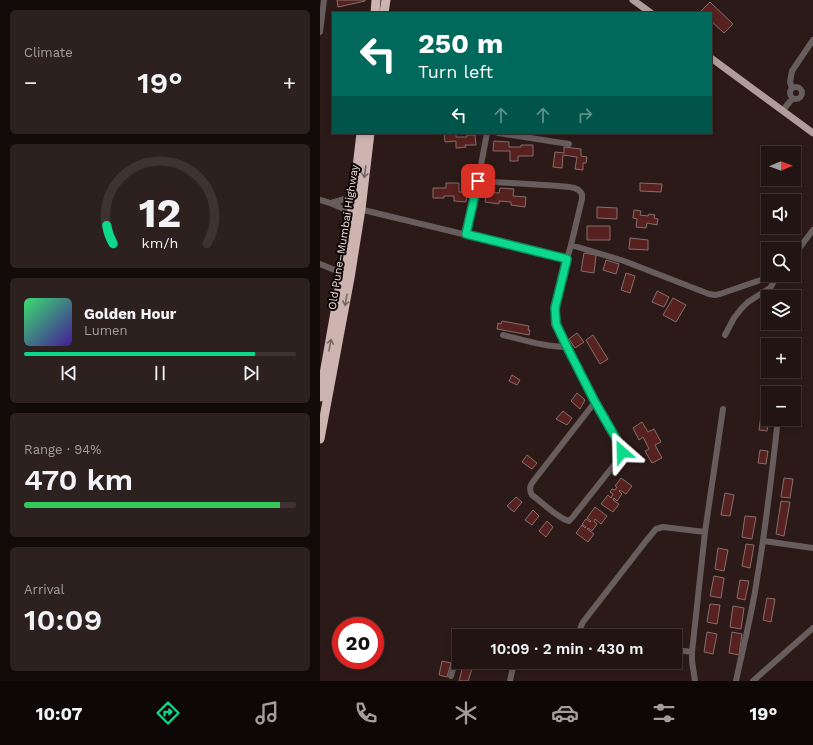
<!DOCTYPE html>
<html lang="en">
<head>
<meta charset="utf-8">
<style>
	:root { --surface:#211412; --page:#2d2120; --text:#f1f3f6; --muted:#a29e9f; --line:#3e3332; --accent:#0dd98a }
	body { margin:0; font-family:"Work Sans",sans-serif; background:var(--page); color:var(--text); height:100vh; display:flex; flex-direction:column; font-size:15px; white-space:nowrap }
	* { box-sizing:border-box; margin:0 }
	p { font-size:13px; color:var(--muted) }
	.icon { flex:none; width:22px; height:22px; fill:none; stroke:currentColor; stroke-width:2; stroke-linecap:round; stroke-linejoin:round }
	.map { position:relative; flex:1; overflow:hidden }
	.side { display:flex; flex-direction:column; gap:10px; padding:10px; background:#120b0a; width:320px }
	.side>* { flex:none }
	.hud { position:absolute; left:12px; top:12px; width:380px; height:122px; border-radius:0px; box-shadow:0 2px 6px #0003,0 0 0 1px var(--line); background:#00695c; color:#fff; overflow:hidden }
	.needle { width:26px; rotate:89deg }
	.tools { position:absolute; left:441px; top:146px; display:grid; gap:8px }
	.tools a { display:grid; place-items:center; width:40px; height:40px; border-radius:0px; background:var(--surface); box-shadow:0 2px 6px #0003,0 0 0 1px var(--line); font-size:20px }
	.speed { position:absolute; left:12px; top:617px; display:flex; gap:8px; font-size:20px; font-weight:700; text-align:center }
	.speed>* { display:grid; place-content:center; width:52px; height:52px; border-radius:50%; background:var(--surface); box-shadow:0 2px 6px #0003,0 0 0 1px var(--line); line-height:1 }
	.speed .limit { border:6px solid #d22; background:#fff; color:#111 }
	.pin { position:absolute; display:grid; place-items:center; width:34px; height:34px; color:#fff; margin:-17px; border-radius:8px; box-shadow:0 2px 6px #0006 }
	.me { position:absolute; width:44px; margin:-22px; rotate:335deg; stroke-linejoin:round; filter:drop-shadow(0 0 3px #0008) }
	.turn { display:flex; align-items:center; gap:14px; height:84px; padding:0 20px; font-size:18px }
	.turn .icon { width:52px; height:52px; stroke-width:2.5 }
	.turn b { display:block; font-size:28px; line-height:34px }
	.lanes { display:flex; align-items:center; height:38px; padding:0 20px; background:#0003; justify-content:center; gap:20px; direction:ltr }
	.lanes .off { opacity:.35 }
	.big { font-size:30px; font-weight:600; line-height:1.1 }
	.side .tile { flex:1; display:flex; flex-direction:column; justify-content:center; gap:6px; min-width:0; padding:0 14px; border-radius:6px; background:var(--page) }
	.side .dial { align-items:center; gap:0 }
	.dial svg { height:104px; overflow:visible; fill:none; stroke:var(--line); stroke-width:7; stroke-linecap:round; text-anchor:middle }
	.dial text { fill:var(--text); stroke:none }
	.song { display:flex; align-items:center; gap:12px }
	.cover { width:48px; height:48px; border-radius:6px; background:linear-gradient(135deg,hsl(140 70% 55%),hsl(260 70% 35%)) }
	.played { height:4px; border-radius:2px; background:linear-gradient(90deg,var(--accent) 85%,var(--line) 85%) }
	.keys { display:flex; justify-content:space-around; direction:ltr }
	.heat { display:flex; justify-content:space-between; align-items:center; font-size:22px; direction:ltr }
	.charge { height:6px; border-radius:3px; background:linear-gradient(90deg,#34c759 94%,var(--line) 0) }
	.trip { position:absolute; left:132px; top:629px; width:230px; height:40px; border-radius:0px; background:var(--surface); box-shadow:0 2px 6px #0003,0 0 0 1px var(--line); font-weight:600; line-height:40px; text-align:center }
	.tabs { display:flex; height:64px; justify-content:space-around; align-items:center; background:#0d0807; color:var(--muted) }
	.tabs .icon { width:28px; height:28px }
	.tabs .selected { color:var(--accent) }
	.tabs b { font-size:18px; color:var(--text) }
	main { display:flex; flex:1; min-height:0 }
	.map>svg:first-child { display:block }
	.building { fill:#56211e; stroke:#856f6c }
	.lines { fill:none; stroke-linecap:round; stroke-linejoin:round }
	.minor { stroke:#675d5c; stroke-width:6 }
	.major { stroke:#b09c99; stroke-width:7 }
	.highway { stroke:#cdb4b1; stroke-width:9 }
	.oneway { stroke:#776664 }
	.route-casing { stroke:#088d5a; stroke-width:10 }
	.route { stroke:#0dd98a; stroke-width:7 }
	.labels { text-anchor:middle; stroke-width:4; stroke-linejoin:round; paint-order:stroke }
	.street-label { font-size:11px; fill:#eddfde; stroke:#0e0706 }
</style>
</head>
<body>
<main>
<section class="side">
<div class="tile"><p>Climate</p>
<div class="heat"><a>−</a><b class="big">19°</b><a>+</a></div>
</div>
<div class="tile dial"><svg viewBox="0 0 100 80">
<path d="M14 69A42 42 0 1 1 86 69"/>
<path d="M14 69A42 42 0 0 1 9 55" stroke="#0dd98a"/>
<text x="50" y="56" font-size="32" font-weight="700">12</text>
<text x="50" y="72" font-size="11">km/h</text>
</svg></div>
<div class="tile">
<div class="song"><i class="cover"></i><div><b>Golden Hour</b><p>Lumen</p></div></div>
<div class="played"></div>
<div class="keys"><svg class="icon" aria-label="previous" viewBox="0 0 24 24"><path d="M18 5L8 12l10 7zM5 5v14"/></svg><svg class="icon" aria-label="pause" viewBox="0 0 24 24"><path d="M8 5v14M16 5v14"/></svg><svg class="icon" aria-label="next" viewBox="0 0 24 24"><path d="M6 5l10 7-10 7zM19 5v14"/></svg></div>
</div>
<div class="tile"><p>Range · 94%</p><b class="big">470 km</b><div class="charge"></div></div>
<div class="tile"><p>Arrival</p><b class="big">10:09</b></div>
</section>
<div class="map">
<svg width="493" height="681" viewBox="0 0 493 681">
	<rect width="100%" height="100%" fill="#2c1a18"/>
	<path class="building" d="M17,0h28v1l-27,6z
		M390,2l23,22 -9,9 -13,-12v-8h-8l-2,-2z
		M124,133h12v4h11v-2h8l1,10h-11l1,2 -10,1v-7l-11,1z
		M174,141l15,1v5h12v-2h12v11h-15v5h-8v-10h-17z
		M244,147l17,2v7l6,1 -1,6h-3v7l-8,-1 2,-12 -14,-2 -1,13 -9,-1 2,-15 9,1z
		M126,183h13v9h8l-1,10 -12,-1v-5h-10v2h-11v-10h13z
		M320,183l22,1 -1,8 -21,-1z
		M180,188l14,1 -1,7 13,1 -1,10 -14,-2v-3l-12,-1v3l-14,-2 1,-10 13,1z
		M277,207l20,1v11l-20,-1z
		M314,210l7,1 -1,4 8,1 1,-2 6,1 -1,3 4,1 -1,6 -10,-2 -1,5 -10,-1 1,-8 -4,-1z
		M267,226h23v14h-23z
		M310,238l18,2v10l-19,-1z
		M264,253l12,2 -2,18 -13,-2z
		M286,260l13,4 -3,10 -13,-4z
		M306,273l9,3 -5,17 -9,-3z
		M337,291l12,6 -5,10 -12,-5z
		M353,298l13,7 -10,17 -13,-7z
		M182,321l27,5 -1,4h2l-1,5 -32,-6 1,-6 3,1z
		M257,333l7,9 -9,6 -6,-9z
		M273,335l15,24 -8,5 -14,-24z
		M192,375l8,5 -3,5 -8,-4z
		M257,393l8,7 -5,9 -9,-8z
		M243,411l9,7 -5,7 -11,-6z
		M441,415l7,2v2h1l-2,12 -8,-1z
		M322,422l6,10 6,-3 7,13 -6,3 7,13 -10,5 -7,-12 4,-2 -6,-12 -4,3 -6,-12z
		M440,450l8,1 -2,13 -8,-1z
		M207,455l10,8 -5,6 -10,-7z
		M301,478l11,8 -6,8 -6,-4 -1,1 3,3 -5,7 -3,-3 -1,2 6,4 -6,8 -12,-8 7,-9 3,3 2,-4 -3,-2 2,-3 3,1 2,-3 -2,-1z
		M464,478l9,1 -3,19 -9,-1z
		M405,493l9,2 -4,21 -9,-1z
		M196,497l6,5 -8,10 -7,-6z
		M461,501l9,1 -6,34 -8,-2z
		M275,507l12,9 -6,8 -6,-5 -1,2 3,3 -5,7 -4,-3 -1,1 7,5 -6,8 -12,-9 6,-8 3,3 1,-1 -4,-3 4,-5 4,3 1,-1 -4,-3z
		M213,510l6,6 -7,9 -7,-5z
		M425,516l11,1 -4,22 -10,-2z
		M227,521l6,6 -7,10 -7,-6z
		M426,544l8,1 -4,23 -8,-2z
		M398,548l10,2 -4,21 -9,-2z
		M394,576l10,2 -3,20 -11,-2z
		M420,580l9,1 -4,19 -8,-2z
		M447,598l8,1 -4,23 -8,-2z
		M390,604l10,1 -3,19 -10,-2z
		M413,606l11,2 -3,21 -11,-2z
		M387,632l10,2 -4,20 -9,-2z
		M412,632l10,2 -3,21 -10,-2z
		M158,633l10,2v1h-13v-1h2z
		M174,633l11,1v2h-11z
		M122,661l9,2 -4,14 -8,-2z
		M151,662h11l-1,3z
		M168,662h17l-1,7 -17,-3z
		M143,666l9,3 -4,12h-9z"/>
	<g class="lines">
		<path class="minor" d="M0,32l4,-32
			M470 93a6 6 0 1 1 12 0a6 6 0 1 1-12 0Z
			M472,88l-2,-6 2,-11 21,-31
			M463,110l9,-11
			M178,133l71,11
			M158,181l81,5c9,1 18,0 23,8v5l-11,46
			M0,200c11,3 24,7 32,16
			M11,203l17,-5 6,-6
			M39,209l208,50 4,-14 53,16 85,33 6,1 5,-1 55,-19
			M146,234l12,-53 9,-48
			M474,255l19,-25
			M247,259l-12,49 1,16 10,21 29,57 26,45c1,6 0,8 -3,13l-46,58 -3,3c-12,-3 -27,-19 -37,-26 -4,-7 -1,-11 3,-16l60,-77
			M0,264l22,9
			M183,335c21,5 42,12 64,12
			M405,335l9,-17 7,-9 7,-7 22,-14 8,-13
			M444,541l49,7
			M262,636c-3,-6 -2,-8 1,-14l63,-81 10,-12 7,-2 42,5
			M355,650l17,2
			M131,676l8,-28
			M190,681l4,-19
			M375,681l-3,-20v-9l13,-120 18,-123
			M416,681c7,-34 16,-67 21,-102 9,-53 15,-106 21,-160
			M433,681l60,-53"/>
		<path class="major" d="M313,0l18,13
			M391,58l102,75"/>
		<path class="highway" d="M55,13l1,-13
			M64,13l2,-13
			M0,397l30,-170 11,-94
			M0,439l30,-161 11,-69 9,-76"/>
	</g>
	<defs><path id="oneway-shaft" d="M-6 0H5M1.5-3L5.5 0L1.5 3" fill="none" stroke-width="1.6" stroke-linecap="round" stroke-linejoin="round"/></defs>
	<g class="oneway">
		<use href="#oneway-shaft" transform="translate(45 172) rotate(97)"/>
		<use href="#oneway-shaft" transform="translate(26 300) rotate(100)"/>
		<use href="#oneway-shaft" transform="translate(10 345) rotate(-80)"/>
	</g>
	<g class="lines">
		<defs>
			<path id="route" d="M158,181l-12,53 101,25 -12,49 1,16 10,21 29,57 26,45 1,5"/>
		</defs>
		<use href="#route" class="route-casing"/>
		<use href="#route" class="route"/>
	</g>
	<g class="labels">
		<g class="street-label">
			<text transform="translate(23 237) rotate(-81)" y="4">Old Pune–Mumbai Highway</text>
		</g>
	</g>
</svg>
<div class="tools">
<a><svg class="needle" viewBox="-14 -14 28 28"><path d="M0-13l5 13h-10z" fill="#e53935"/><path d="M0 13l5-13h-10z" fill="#a29e9f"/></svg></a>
<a><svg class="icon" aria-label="sound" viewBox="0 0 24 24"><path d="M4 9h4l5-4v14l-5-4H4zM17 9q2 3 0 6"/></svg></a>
<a><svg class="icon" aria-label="search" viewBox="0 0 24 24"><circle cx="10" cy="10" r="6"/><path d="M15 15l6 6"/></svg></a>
<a><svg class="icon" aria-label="layers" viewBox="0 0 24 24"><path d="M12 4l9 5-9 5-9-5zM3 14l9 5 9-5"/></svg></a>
<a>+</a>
<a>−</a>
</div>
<div class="speed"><div class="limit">20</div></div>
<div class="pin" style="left:158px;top:181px;background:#d93025"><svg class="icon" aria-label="arrive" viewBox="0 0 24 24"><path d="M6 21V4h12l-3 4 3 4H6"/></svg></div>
<svg class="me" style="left:302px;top:452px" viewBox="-20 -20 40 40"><path d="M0-17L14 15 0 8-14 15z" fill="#0dd98a" stroke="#fff" stroke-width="4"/></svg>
<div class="trip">10:09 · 2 min · 430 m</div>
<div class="hud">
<div class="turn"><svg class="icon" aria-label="left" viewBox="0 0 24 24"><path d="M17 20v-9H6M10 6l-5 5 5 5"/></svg><div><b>250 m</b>Turn left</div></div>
<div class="lanes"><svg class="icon" aria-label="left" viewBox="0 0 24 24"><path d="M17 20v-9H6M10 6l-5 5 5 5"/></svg><svg class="icon off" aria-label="ahead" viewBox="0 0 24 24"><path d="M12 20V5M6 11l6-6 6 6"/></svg><svg class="icon off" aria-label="ahead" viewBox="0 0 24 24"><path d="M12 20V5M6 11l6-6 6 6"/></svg><svg class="icon off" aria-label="right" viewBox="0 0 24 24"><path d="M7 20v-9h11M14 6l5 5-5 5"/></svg></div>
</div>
</div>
</main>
<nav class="tabs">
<b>10:07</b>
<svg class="icon selected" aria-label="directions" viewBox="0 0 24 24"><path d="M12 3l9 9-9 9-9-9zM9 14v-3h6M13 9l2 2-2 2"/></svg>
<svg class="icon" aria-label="music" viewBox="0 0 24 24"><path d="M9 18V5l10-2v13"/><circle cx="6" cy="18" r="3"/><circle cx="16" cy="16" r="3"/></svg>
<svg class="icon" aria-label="phone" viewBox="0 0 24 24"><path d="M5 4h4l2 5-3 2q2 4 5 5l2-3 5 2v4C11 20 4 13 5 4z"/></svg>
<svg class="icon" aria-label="climate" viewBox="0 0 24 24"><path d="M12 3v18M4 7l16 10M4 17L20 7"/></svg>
<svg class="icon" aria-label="car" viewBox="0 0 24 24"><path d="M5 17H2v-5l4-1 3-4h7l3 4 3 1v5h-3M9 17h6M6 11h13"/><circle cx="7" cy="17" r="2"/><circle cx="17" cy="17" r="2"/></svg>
<svg class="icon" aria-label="filters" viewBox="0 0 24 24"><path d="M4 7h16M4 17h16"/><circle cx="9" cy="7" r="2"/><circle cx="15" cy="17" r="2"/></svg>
<b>19°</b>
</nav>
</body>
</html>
